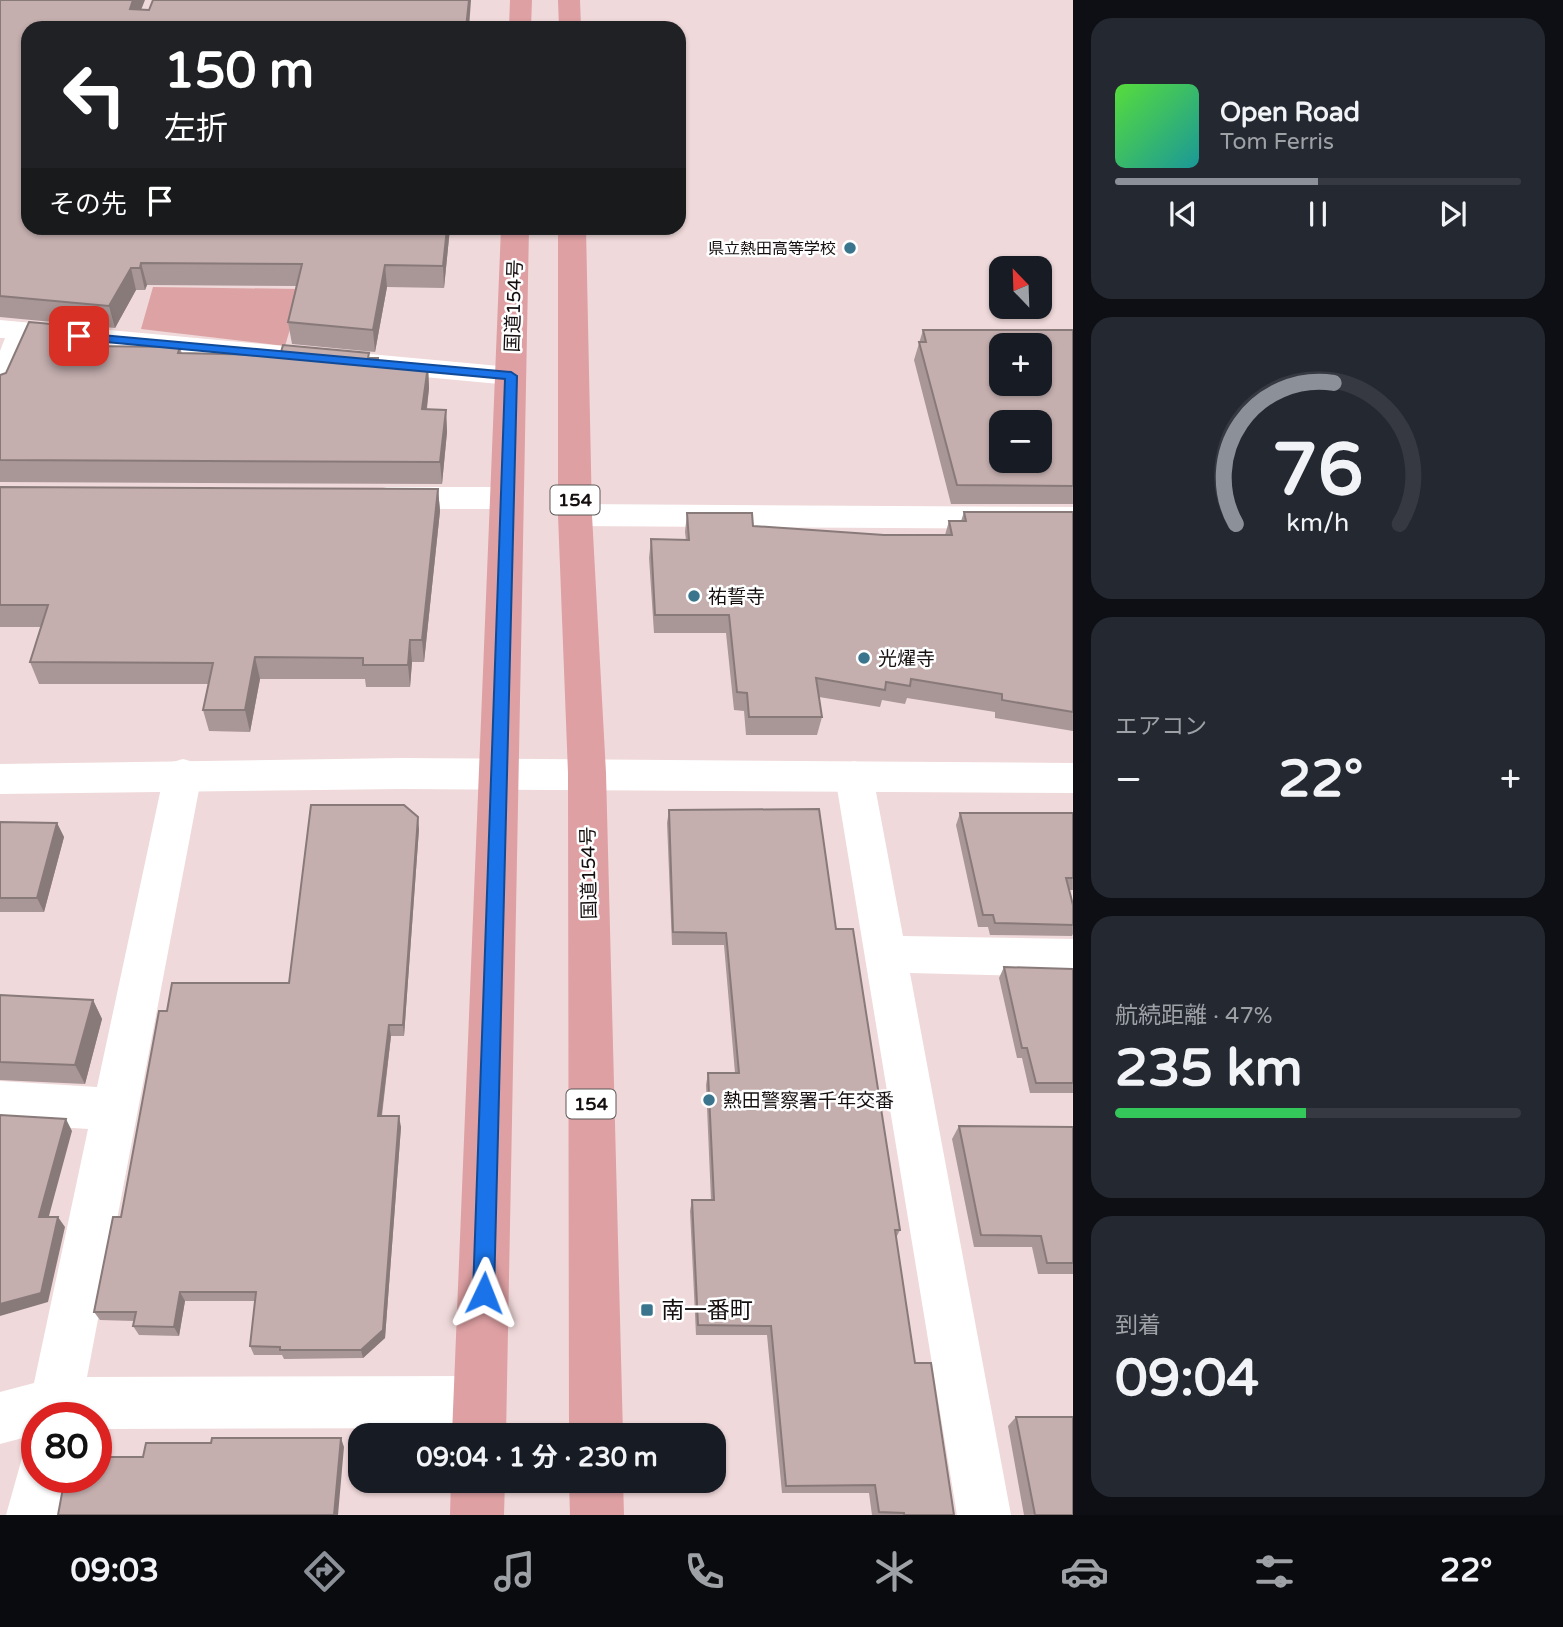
<!DOCTYPE html>
<html lang="ja">
<head>
<meta charset="utf-8">
<style>
	:root { --surface:#171b24; --page:#242831; --text:#f1f3f6; --muted:#9ea1a6; --line:#363941; --accent:#8c9099 }
	body { margin:0; font-family:"Varela Round","Noto Sans JP",sans-serif; background:var(--page); color:var(--text); height:100vh; display:flex; flex-direction:column; font-size:26px; white-space:nowrap }
	* { box-sizing:border-box; margin:0 }
	p { font-size:23px; color:var(--muted) }
	.icon { flex:none; width:38px; height:38px; fill:none; stroke:currentColor; stroke-width:2; stroke-linecap:round; stroke-linejoin:round }
	.map { position:relative; flex:1; overflow:hidden }
	.sheet { display:flex; flex-direction:column; gap:18px; padding:18px; background:#0d0f14; width:490px }
	.sheet>* { flex:none }
	.hud { position:absolute; left:21px; top:21px; width:665px; height:214px; border-radius:21px; box-shadow:0 2px 5px #0004; background:#202124; color:#fff; overflow:hidden }
	.needle { width:46px; rotate:337deg }
	.tools { position:absolute; left:989px; top:256px; display:grid; gap:14px }
	.tools a { display:grid; place-items:center; width:63px; height:63px; border-radius:14px; background:var(--surface); box-shadow:0 2px 5px #0004; font-size:35px }
	.speed { position:absolute; left:21px; top:1402px; display:flex; gap:14px; font-size:35px; font-weight:700; text-align:center }
	.speed>* { display:grid; place-content:center; width:91px; height:91px; border-radius:50%; background:var(--surface); box-shadow:0 2px 5px #0004; line-height:1 }
	.speed .limit { border:10px solid #d22; background:#fff; color:#111 }
	.pin { position:absolute; display:grid; place-items:center; width:60px; height:60px; color:#fff; margin:-30px; border-radius:14px; box-shadow:0 4px 10px #0006 }
	.me { position:absolute; width:77px; margin:-38px; rotate:2deg; stroke-linejoin:round; filter:drop-shadow(0 0 5px #0008) }
	.turn { display:flex; align-items:center; gap:24px; height:147px; padding:0 28px; font-size:32px }
	.turn .icon { width:91px; height:91px; stroke-width:2.5 }
	.turn b { display:block; font-size:49px; line-height:60px }
	.then { display:flex; align-items:center; height:66px; padding:0 28px; background:#0003; gap:14px; font-size:26px }
	.big { font-size:52px; font-weight:700; line-height:1.1 }
	.sheet .card { flex:1; display:flex; flex-direction:column; justify-content:center; gap:10px; min-width:0; padding:0 24px; border-radius:21px; background:var(--page) }
	.sheet .dial { align-items:center; gap:0 }
	.dial svg { height:182px; overflow:visible; fill:none; stroke:var(--line); stroke-width:7; stroke-linecap:round; text-anchor:middle }
	.dial text { fill:var(--text); stroke:none }
	.song { display:flex; align-items:center; gap:21px }
	.cover { width:84px; height:84px; border-radius:10px; background:linear-gradient(135deg,hsl(110 70% 55%),hsl(180 70% 35%)) }
	.played { height:7px; border-radius:4px; background:linear-gradient(90deg,var(--accent) 50%,var(--line) 50%) }
	.keys { display:flex; justify-content:space-around; direction:ltr }
	.heat { display:flex; justify-content:space-between; align-items:center; font-size:38px; direction:ltr }
	.charge { height:10px; border-radius:5px; background:linear-gradient(90deg,#34c759 47%,var(--line) 0) }
	.trip { position:absolute; left:348px; top:1423px; width:378px; height:70px; border-radius:21px; background:var(--surface); box-shadow:0 2px 5px #0004; font-weight:700; line-height:70px; text-align:center }
	.dock { display:flex; height:112px; justify-content:space-around; align-items:center; background:#090b0e; color:var(--muted) }
	.dock .icon { width:49px; height:49px }
	.dock .active { color:var(--accent) }
	.dock b { font-size:32px; color:var(--text) }
	main { display:flex; flex:1; min-height:0 }
	.map>svg:first-child { display:block }
	.green { fill:#dda3a4 }
	.lines { fill:none; stroke-linecap:round; stroke-linejoin:round }
	.minor { fill:#fff; fill-rule:evenodd }
	.tertiary { fill:#fff; fill-rule:evenodd }
	.trunk { fill:#dea0a3; fill-rule:evenodd }
	.wall { fill:#a99696 }
	.shaded-wall { fill:#897a7a }
	.building { fill:#c4aeae; stroke:#897a7a; stroke-width:2; fill-rule:evenodd }
	.route { fill:#1a73e8; stroke:#114b97; stroke-width:2 }
	.poi-dot { fill:#3a758d; stroke:#fff; stroke-width:2.5 }
	.labels { text-anchor:middle; stroke-width:5; stroke-linejoin:round; paint-order:stroke }
	.far-poi-label { font-size:16px; fill:#160f0f; stroke:#fff; text-anchor:end }
	.shield { fill:#fff; stroke:#5c5757; stroke-width:2 }
	.shield-label { font-size:18px; font-weight:bold; fill:#160f0f }
	.street-label { font-size:19px; fill:#160f0f; stroke:#fff }
	.poi-label { font-size:19px; fill:#160f0f; stroke:#fff; text-anchor:start }
	.near-poi-label { font-size:23px; fill:#160f0f; stroke:#fff; text-anchor:start }
</style>
</head>
<body>
<main>
<div class="map">
<svg width="1073" height="1515" viewBox="0 0 1073 1515">
	<rect width="100%" height="100%" fill="#f0d9da"/>
	<path class="green" d="M153,287l149,2 -17,57 -144,-17z"/>
	<g class="lines">
		<path class="minor" d="M0,320l511,47 11,2 4,7 -4,7 -11,2 -477,-44 -19,46 -4,7 -11,2v-45l5,-13h-5z
			M387,487h121l12,3 4,8 -4,8 -12,3h-121l-12,-3 -4,-8 4,-8z
			M575,504l498,3v22l-498,-3 -12,-3 -5,-8 5,-8z
			M183,759l14,4 5,11 -115,603 393,-1 19,7 7,19 -7,19 -19,7 -384,1v-11h-59v20l-3,-3 -34,9v-52l34,-9 54,-254 -88,-6v-42l97,6 67,-313 5,-11z
			M854,761l14,4 5,11 30,160 170,3v38l-163,-4 101,542h-54l-122,-739 5,-11z
			M37,1452v25h31l-8,38h-54l16,-57z"/>
		<path class="tertiary" d="M402,758l671,5v30l-671,-4 -402,5v-30z"/>
		<path class="trunk" d="M510,0h22l-1,28h-22z
			M558,0h22l1,28h-22z
			M501,228h28l-23,1207h-54z
			M558,228h28l6,287 14,258 17,662h-54l-1,-662 -10,-258z
			M451,1480h54l-1,35h-54z
			M569,1480h54l1,35h-54z"/>
	</g>
	<path class="wall" d="M0,0l141,10 309,218 -6,60 -57,-1 -12,65 -83,-8 -4,-22 8,-36 -149,-1 -2,5h-9l-21,38 -115,-11z
		M96,328l5,18 79,1 2,7 188,4 8,7 50,1 1,22 -2,21 19,1 1,22 -5,52 -442,-2v-107l6,-2z
		M923,330h150v174h-122l-37,-144z
		M0,487l438,2 2,22 -16,151h-12l-2,25h-44l-1,-8h-105l-10,53 -41,-1 -6,-21 6,-26h-170l-9,-22 12,-35h-42z
		M964,512h109v219l-78,-13v-6l-88,-14 -2,6 -23,-4 -2,7 -61,-10 3,20 -5,18h-71l-2,-24 -10,-1 -8,-77h-72l-5,-75 2,-19 35,1 -1,-8 2,-19 66,13 131,9h61l4,-14h12z
		M669,810l167,119 64,301 -4,8 19,125 39,152h-82l-3,-22h-87l-15,-158h-71l-6,-124 2,-11h19l-5,-115 2,-12h27l-11,-128h-52l-5,-122z
		M960,813h113v77h-4l4,15v29l-1,2 -82,-1 -2,-8h-10l-22,-102z
		M0,822l57,1 7,14 -20,75h-44z
		M419,829l-15,207h-13l-9,80 19,11 -16,211 -22,20 -79,1 -2,-4h-28l-4,-9 5,-45h-70l-6,35 -40,-1 -6,-9 1,-5 -34,-1 -6,-8 27,-95 46,-206 122,-28z
		M1004,967l69,2v124h-43l-8,-35h-5l-18,-80z
		M0,995l93,5 9,19 -17,65 -85,-4z
		M959,1126l114,1v147h-35l-6,-27h-58l-22,-108z
		M1016,1417l57,98h-49l-16,-89z"/>
	<path class="shaded-wall" d="M133,0h12l-11,28 -4,-19z
		M469,0h2l-2,28h-3z
		M447,228h3l-6,60 -1,-22z
		M141,263l6,22 -2,5 -5,-22z
		M385,265l2,22 -12,65 -2,-22z
		M131,268l5,22 -21,38 -6,-22z
		M96,328l6,22 -17,-4z
		M428,366l1,22 -5,43 -2,-22z
		M446,410l1,22 -5,52 -2,-22z
		M438,489l2,22 -16,151 -2,-22z
		M410,640l2,22 -2,25 -2,-22z
		M255,657l5,22 -10,53 -5,-22z
		M418,817l1,12 -15,207 -1,-11z
		M57,823l7,14 -20,75 -7,-14z
		M93,1000l9,19 -17,65 -10,-19z
		M389,1025l2,11 -11,91 -2,-11z
		M399,1116l2,11 -16,211 -22,20 -2,-8z
		M66,1119l6,12 -26,96 -7,-10z
		M58,1217l7,10 -17,75 -48,14v-12z
		M180,1292l5,9 -6,35 -5,-9z
		M341,1438l3,9 -6,68h-4z"/>
	<path class="building" d="M0,0h133l-3,9 19,1 4,-10h316l-3,28h-438v200h419l-4,38 -58,-1 -12,65 -85,-8 14,-58 -161,-1 -1,5h-9l-22,38 -109,-10z
		M29,322l67,6 -11,18 95,1 -2,6 96,2 1,-3h6l2,-7 86,8 -1,5h10l-1,7 51,1 -6,43 24,1 -6,52 -440,-2v-85l6,-2z
		M923,330h150v156l-116,-1 -38,-143h7zM1001,345h39v38h-39zM1001,422h39v38h-39z
		M0,487l438,2 -16,151h-12l-2,25h-45v-7l-108,-1 -10,53h-42l10,-47 -183,-1 18,-57h-48z
		M964,512h109v200l-71,-12v-6l-91,-15 -1,7 -24,-4 -1,8 -69,-12 6,39h-73l-2,-24 -10,-1 -8,-77h-74l-4,-76 38,1 -2,-27h65l1,13 131,9h68l-3,-14h17z
		M311,805h93l14,12 -15,208h-14l-11,91h21l-16,214 -22,20h-81v-3l-30,-1 6,-54h-76l-6,35 -41,-1 3,-14h-42l19,-95h8l38,-206h8l5,-28h117z
		M819,809l17,120h17l47,301h-5l20,133h16l23,152h-50v-2l-25,-1 -4,-27 -89,1 -15,-160 -73,-1 -6,-125h22l-6,-127h31l-13,-140 -53,-1 -4,-122z
		M960,813h113v65h-7l7,27v20l-78,-2 -2,-8h-10z
		M0,822l57,1 -20,75h-37z
		M1004,967l69,2v114h-37l-9,-35h-5z
		M0,995l93,5 -18,65 -75,-3z
		M0,1115l66,4 -27,98h19l-17,76 -41,11z
		M959,1126l114,1v136h-26l-6,-27 -60,-1z
		M1016,1417h57v98h-38z
		M212,1438h129l-7,77h-276l7,-38h31v-20h47l3,-14h65z"/>
	<path class="route" d="M79,333l432,39 6,4 -23,917 -3,7 -7,3 -8,-3 -3,-7 32,-914 -431,-40 -2,-3z"/>
	<g class="poi-dot">
		<circle cx="850" cy="248" r="7"/>
		<circle cx="694" cy="596" r="7"/>
		<circle cx="864" cy="658" r="7"/>
		<circle cx="709" cy="1100" r="7"/>
		<rect x="640" y="1303" width="14" height="14" rx="3.5"/>
	</g>
	<g class="labels">
		<g class="far-poi-label">
			<text x="836" y="254">県立熱田高等学校</text>
		</g>
		<g class="shield">
			<rect x="550.5" y="485.5" width="49" height="29" rx="5"/>
			<rect x="566.5" y="1089.5" width="49" height="29" rx="5"/>
		</g>
		<g class="shield-label">
			<text x="575" y="506">154</text>
			<text x="591" y="1110">154</text>
		</g>
		<g class="street-label">
			<text transform="translate(513 306) rotate(-88)" y="7">国道154号</text>
			<text transform="translate(588 873) rotate(-91)" y="7">国道154号</text>
		</g>
		<g class="poi-label">
			<text x="708" y="603">祐誓寺</text>
			<text x="878" y="665">光燿寺</text>
			<text x="723" y="1107">熱田警察署千年交番</text>
		</g>
		<g class="near-poi-label">
			<text x="661" y="1318">南一番町</text>
		</g>
	</g>
</svg>
<div class="tools">
<a><svg class="needle" viewBox="-14 -14 28 28"><path d="M0-13l5 13h-10z" fill="#e53935"/><path d="M0 13l5-13h-10z" fill="#9ea1a6"/></svg></a>
<a>+</a>
<a>−</a>
</div>
<div class="speed"><div class="limit">80</div></div>
<div class="pin" style="left:79px;top:336px;background:#d93025"><svg class="icon" aria-label="arrive" viewBox="0 0 24 24"><path d="M6 21V4h12l-3 4 3 4H6"/></svg></div>
<svg class="me" style="left:484px;top:1293px" viewBox="-20 -20 40 40"><path d="M0-17L14 15 0 8-14 15z" fill="#1a73e8" stroke="#fff" stroke-width="4"/></svg>
<div class="trip">09:04 · 1 分 · 230 m</div>
<div class="hud">
<div class="turn"><svg class="icon" aria-label="left" viewBox="0 0 24 24"><path d="M17 20v-9H6M10 6l-5 5 5 5"/></svg><div><b>150 m</b>左折</div></div>
<div class="then">その先<svg class="icon" aria-label="arrive" viewBox="0 0 24 24"><path d="M6 21V4h12l-3 4 3 4H6"/></svg></div>
</div>
</div>
<section class="sheet">
<div class="card">
<div class="song"><i class="cover"></i><div><b>Open Road</b><p>Tom Ferris</p></div></div>
<div class="played"></div>
<div class="keys"><svg class="icon" aria-label="previous" viewBox="0 0 24 24"><path d="M18 5L8 12l10 7zM5 5v14"/></svg><svg class="icon" aria-label="pause" viewBox="0 0 24 24"><path d="M8 5v14M16 5v14"/></svg><svg class="icon" aria-label="next" viewBox="0 0 24 24"><path d="M6 5l10 7-10 7zM19 5v14"/></svg></div>
</div>
<div class="card dial"><svg viewBox="0 0 100 80">
<path d="M14 69A42 42 0 1 1 86 69"/>
<path d="M14 69A42 42 0 0 1 57 7" stroke="#8c9099"/>
<text x="50" y="56" font-size="32" font-weight="700">76</text>
<text x="50" y="72" font-size="11">km/h</text>
</svg></div>
<div class="card"><p>エアコン</p>
<div class="heat"><a>−</a><b class="big">22°</b><a>+</a></div>
</div>
<div class="card"><p>航続距離 · 47%</p><b class="big">235 km</b><div class="charge"></div></div>
<div class="card"><p>到着</p><b class="big">09:04</b></div>
</section>
</main>
<nav class="dock">
<b>09:03</b>
<svg class="icon active" aria-label="directions" viewBox="0 0 24 24"><path d="M12 3l9 9-9 9-9-9zM9 14v-3h6M13 9l2 2-2 2"/></svg>
<svg class="icon" aria-label="music" viewBox="0 0 24 24"><path d="M9 18V5l10-2v13"/><circle cx="6" cy="18" r="3"/><circle cx="16" cy="16" r="3"/></svg>
<svg class="icon" aria-label="phone" viewBox="0 0 24 24"><path d="M5 4h4l2 5-3 2q2 4 5 5l2-3 5 2v4C11 20 4 13 5 4z"/></svg>
<svg class="icon" aria-label="climate" viewBox="0 0 24 24"><path d="M12 3v18M4 7l16 10M4 17L20 7"/></svg>
<svg class="icon" aria-label="car" viewBox="0 0 24 24"><path d="M5 17H2v-5l4-1 3-4h7l3 4 3 1v5h-3M9 17h6M6 11h13"/><circle cx="7" cy="17" r="2"/><circle cx="17" cy="17" r="2"/></svg>
<svg class="icon" aria-label="filters" viewBox="0 0 24 24"><path d="M4 7h16M4 17h16"/><circle cx="9" cy="7" r="2"/><circle cx="15" cy="17" r="2"/></svg>
<b>22°</b>
</nav>
</body>
</html>
